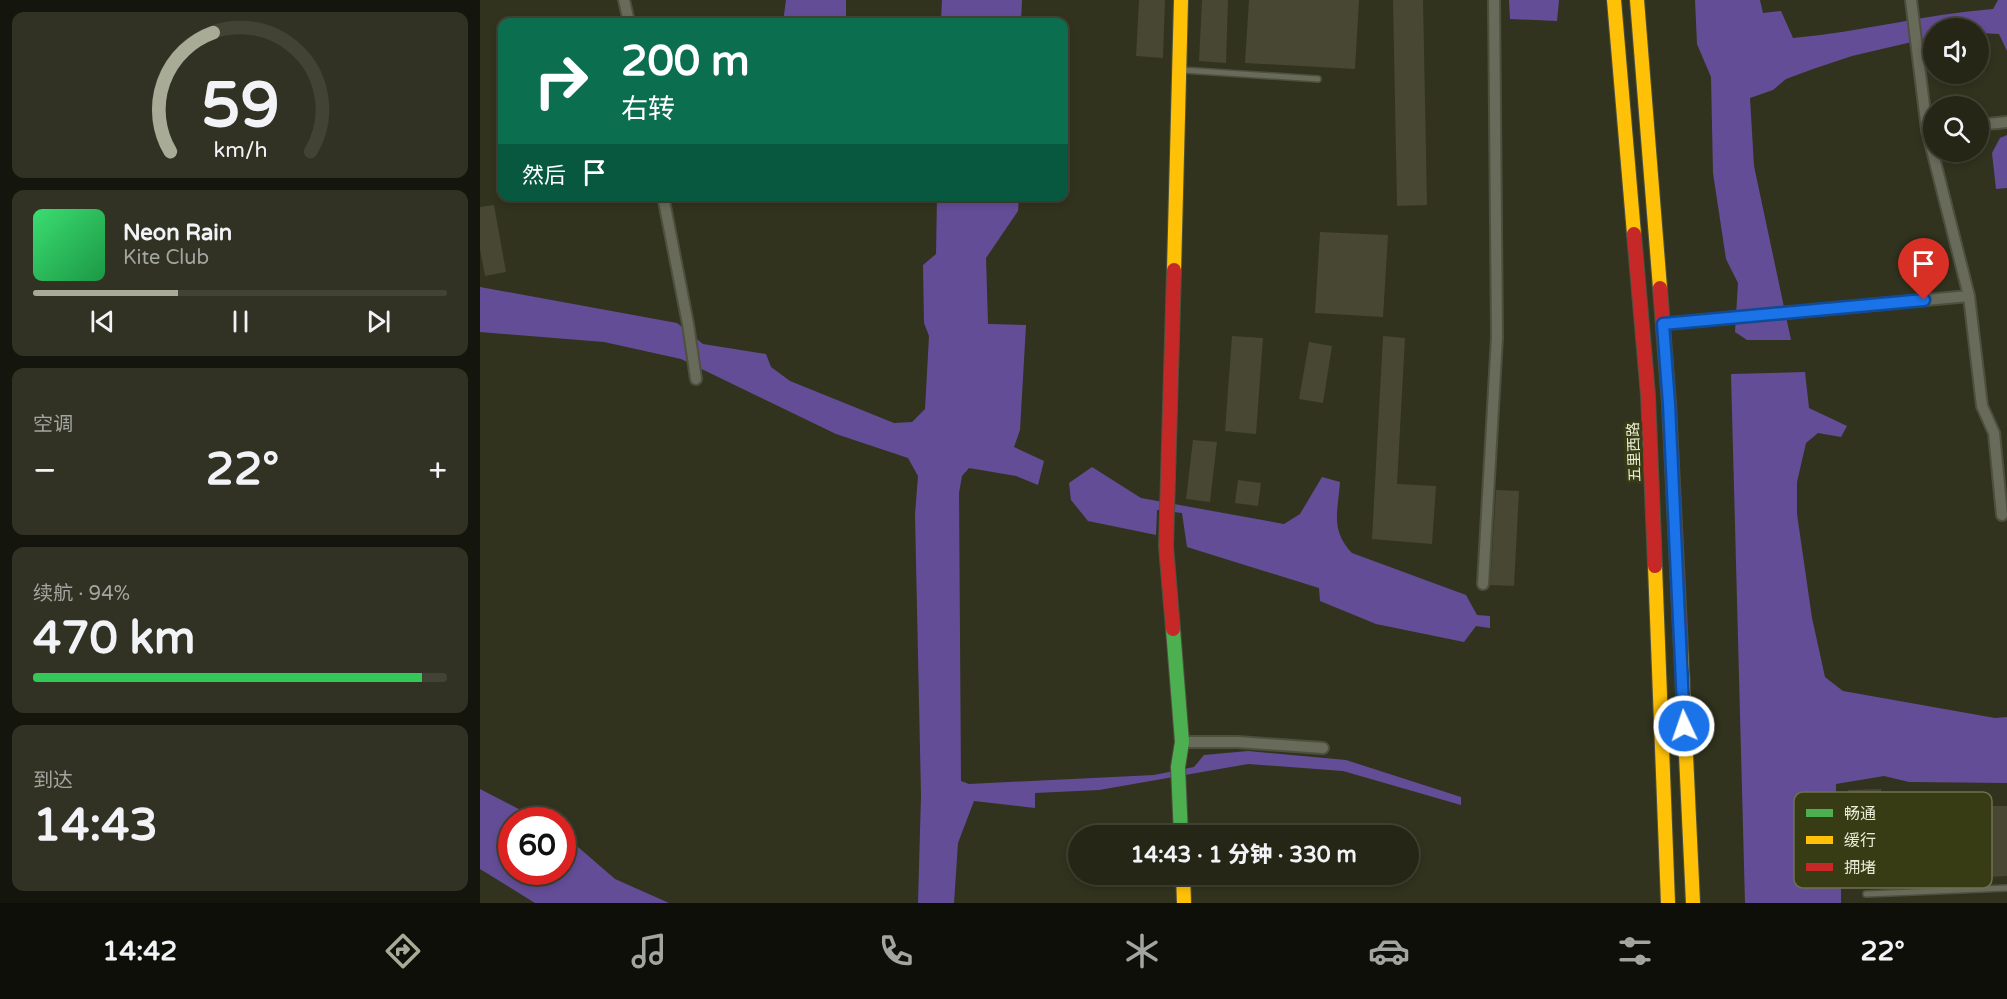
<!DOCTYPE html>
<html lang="zh">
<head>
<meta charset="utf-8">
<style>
	:root { --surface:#252616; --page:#313223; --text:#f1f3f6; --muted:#a3a5a1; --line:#424335; --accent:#a8ab95 }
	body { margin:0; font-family:"Varela Round","Noto Sans SC",sans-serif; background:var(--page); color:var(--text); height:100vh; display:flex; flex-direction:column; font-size:22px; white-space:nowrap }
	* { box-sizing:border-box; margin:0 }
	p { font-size:20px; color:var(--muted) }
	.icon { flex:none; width:33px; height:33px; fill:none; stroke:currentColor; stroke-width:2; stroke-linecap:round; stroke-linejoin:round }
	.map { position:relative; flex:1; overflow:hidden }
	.sheet { display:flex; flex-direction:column; gap:12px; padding:12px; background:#14150c; width:480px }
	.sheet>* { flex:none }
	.top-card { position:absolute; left:18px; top:18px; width:570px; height:183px; border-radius:12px; box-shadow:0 3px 9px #0003,0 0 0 2px var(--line); background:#0b6e4f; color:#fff; overflow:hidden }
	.fabs { position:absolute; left:1443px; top:18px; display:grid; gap:12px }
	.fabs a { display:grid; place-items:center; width:66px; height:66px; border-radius:50%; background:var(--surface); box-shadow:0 3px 9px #0003,0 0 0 2px var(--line); font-size:30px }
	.speed { position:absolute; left:18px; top:807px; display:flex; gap:12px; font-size:30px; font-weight:700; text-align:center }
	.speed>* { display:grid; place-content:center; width:78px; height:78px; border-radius:50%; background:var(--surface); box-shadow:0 3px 9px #0003,0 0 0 2px var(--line); line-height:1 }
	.speed .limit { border:9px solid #d22; background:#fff; color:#111 }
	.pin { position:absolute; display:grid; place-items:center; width:51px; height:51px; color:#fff; margin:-62px -26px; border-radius:50% 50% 50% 0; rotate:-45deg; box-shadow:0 0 6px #0007 }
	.pin .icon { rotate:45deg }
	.me { position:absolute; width:66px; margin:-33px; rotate:357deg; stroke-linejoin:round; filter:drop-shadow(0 0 4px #0008) }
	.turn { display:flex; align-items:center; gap:21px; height:126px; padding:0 24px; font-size:27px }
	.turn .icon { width:78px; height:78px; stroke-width:2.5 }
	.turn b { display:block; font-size:42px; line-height:51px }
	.then { display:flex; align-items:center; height:57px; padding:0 24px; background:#0003; gap:12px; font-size:22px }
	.big { font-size:45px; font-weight:800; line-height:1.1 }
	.sheet .card { flex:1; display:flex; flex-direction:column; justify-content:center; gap:9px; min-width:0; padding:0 21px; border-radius:12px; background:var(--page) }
	.sheet .dial { align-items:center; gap:0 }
	.dial svg { height:156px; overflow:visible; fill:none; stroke:var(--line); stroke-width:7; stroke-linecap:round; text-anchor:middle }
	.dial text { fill:var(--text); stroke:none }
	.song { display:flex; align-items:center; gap:18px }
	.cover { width:72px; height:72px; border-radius:9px; background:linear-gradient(135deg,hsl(140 70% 55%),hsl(140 70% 35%)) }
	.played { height:6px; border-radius:3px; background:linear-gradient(90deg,var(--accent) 35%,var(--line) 35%) }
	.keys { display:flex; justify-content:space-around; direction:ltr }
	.heat { display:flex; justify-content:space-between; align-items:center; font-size:33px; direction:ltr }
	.charge { height:9px; border-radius:4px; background:linear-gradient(90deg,#34c759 94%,var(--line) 0) }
	.trip { position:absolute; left:588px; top:825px; width:351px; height:60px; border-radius:30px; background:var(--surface); box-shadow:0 3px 9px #0003,0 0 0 2px var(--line); font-weight:800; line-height:60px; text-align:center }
	.tab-bar { display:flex; height:96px; justify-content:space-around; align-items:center; background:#0f0f09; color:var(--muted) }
	.tab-bar .icon { width:42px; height:42px }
	.tab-bar .current { color:var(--accent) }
	.tab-bar b { font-size:27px; color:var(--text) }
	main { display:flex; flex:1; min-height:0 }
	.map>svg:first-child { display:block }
	.water { fill:#644d97 }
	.building { fill:#484733 }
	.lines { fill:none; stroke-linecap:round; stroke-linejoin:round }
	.lane-casing { stroke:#4e503e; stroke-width:8 }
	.street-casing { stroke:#4e503e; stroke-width:14 }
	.fast-casing { stroke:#4e503e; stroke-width:16 }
	.slow-casing { stroke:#4e503e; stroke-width:16 }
	.jam-casing { stroke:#4e503e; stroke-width:16 }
	.lane { stroke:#686a5a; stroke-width:5 }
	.street { stroke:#686a5a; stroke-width:10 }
	.fast { stroke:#4caf50; stroke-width:14 }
	.slow { stroke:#ffc107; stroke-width:14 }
	.jam { stroke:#c62828; stroke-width:14 }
	.route-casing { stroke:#114b97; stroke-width:15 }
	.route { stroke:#1a73e8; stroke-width:10 }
	.labels { text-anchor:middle; stroke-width:6; stroke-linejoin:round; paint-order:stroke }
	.street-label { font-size:15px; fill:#e8ebd5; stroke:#383c15 }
	.key { fill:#383c15; stroke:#6d714f; stroke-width:1.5 }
	.key-label { font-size:16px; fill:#e8ebd5 }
</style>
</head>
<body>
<main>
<section class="sheet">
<div class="card dial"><svg viewBox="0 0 100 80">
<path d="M14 69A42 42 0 1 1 86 69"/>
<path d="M14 69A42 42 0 0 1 36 8" stroke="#a8ab95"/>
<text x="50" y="56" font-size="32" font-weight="700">59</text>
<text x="50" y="72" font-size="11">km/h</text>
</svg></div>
<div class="card">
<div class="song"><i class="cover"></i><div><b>Neon Rain</b><p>Kite Club</p></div></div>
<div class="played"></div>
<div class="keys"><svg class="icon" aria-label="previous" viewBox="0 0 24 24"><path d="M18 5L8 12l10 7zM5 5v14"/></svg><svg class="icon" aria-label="pause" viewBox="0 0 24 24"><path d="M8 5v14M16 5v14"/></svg><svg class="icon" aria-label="next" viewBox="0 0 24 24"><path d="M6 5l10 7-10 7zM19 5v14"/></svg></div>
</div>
<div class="card"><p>空调</p>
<div class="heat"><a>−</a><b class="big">22°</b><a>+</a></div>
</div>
<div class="card"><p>续航 · 94%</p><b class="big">470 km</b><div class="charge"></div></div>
<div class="card"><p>到达</p><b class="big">14:43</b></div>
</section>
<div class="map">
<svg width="1527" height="903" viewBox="0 0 1527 903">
	<rect width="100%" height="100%" fill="#31331e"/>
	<path class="water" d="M306,0h60v22h-63z
		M462,0h80l-1,22h-80z
		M1029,0h50l-2,21 -47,-2z
		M1215,0h65l3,13 18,-2 12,27c68,-6 133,-24 200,-29l5,-9h9v51l-8,-17 -20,-1 -1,-5h-44l-1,9 -81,19 -39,13 -27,10 -13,11 -23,8 4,68 37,174h-44l-12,-8 3,-49 -12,-24 -13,-86 -2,-96 -14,-33z
		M1527,135v53l-11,1 -4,-36 8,-15z
		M457,197h82l-1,14 -32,47 2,66 38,1 -6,105 -6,17 30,14 -6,24 -22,-9 -47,-8 -7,8 -3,17 2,288 8,3 185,-9 40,-8 10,-12 44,-4 98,9 115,37v8l-118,-34 -95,-7 -149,26 -64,3v15l-61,-7 -16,42 -4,60h-36l3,-108 -6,-280 3,-39 -10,-18 -72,-24 -155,-75 -77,-17 -124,-10v-45l197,36 26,21 63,10 5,13 19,14 104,42 18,-1 13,-13 4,-73 -5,-13 -1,-58 13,-11z
		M1325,372l4,36 38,18 -6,11 -23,-4 -12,10 -9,39v32l15,104 13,59 18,14 152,27 12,-1v66l-98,-1 -25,-6 -48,8v94l5,11v14h-96l-14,-529z
		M612,467l49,31 143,26 16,-10 22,-37 18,5c-2,29 -10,48 12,71l114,42 11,20 13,1v12l-14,-2 -12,16 -88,-18 -56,-23 -1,-13 -132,-41 -5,-34 -25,-3 -1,25 -68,-14 -17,-21 -2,-17z
		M0,789l60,31h-28v52h50l1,-38 52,45 54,24h-134l-55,-34z"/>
	<path class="building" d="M659,0h26l-2,58 -27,-2z
		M722,0h26l-2,63 -27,-2z
		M769,0h110l-4,69 -110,-6z
		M913,0h30l4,205 -30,1z
		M14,205l12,67 -21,4 -5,-27v-42z
		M840,232l68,3 -5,82 -68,-4z
		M752,336l31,2 -7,96 -31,-3z
		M903,336l22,2 -8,146 39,2 -4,58 -60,-5z
		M829,342l23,4 -9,57 -24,-4z
		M713,440l24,2 -7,60 -24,-3z
		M758,480l23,3 -3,23 -23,-3z
		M1016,490l23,1 -5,95 -24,-1z
		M1401,789l2,68 73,-3v24l-104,4 -4,-92z
		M1505,806h22v70l-19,1z"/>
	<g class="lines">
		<defs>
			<path id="lane" d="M702,70l136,9
				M1414,817l75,14 2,58
				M1386,894l141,-6"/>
			<path id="street" d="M144,0l5,22
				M1431,0l16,130 42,166 13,110 12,27 8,82
				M1498,125l29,-3
				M183,196l25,128 8,55
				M1183,324l306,-28
				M1003,584l14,-247 -3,-337
				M702,742h56l85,6"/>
			<path id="fast" d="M693,629l9,113 -4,25 3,69"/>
			<path id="slow" d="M1134,0l20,234
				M1157,0l23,288
				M694,270l7,-270
				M1175,566l13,337
				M1201,649l12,254
				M703,874l1,29"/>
			<path id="jam" d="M1154,234l14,161 7,171
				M1180,288l9,116 12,245
				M693,629l-7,-83 8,-276"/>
		</defs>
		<use href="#lane" class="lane-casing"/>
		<use href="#street" class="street-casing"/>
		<use href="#fast" class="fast-casing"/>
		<use href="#slow" class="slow-casing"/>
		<use href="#jam" class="jam-casing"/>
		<use href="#lane" class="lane"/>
		<use href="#street" class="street"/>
		<use href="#fast" class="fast"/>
		<use href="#slow" class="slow"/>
		<use href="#jam" class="jam"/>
	</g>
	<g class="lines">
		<defs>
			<path id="route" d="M1204,726l-15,-322 -6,-80 261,-24"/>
		</defs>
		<use href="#route" class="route-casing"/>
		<use href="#route" class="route"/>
	</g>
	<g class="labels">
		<g class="street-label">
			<text transform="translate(1154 452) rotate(-92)" y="5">五里西路</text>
		</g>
	</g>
	<rect x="1314" y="792" width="198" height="96" rx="9" class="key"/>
	<rect x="1326" y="809" width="27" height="8" fill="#4caf50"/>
	<rect x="1326" y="836" width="27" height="8" fill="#ffc107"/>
	<rect x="1326" y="863" width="27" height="8" fill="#c62828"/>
	<g class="key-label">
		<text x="1364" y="819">畅通</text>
		<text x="1364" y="846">缓行</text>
		<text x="1364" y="873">拥堵</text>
	</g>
</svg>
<div class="fabs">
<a><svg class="icon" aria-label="sound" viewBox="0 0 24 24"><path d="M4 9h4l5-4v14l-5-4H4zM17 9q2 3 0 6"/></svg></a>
<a><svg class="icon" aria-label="search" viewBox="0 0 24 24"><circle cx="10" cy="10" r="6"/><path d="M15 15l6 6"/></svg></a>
</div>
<div class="speed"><div class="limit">60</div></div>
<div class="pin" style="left:1444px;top:300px;background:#d93025"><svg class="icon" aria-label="arrive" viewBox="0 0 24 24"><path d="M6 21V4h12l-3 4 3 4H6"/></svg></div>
<svg class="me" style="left:1204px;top:726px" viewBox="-20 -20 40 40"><circle r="17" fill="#1a73e8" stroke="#fff" stroke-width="3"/><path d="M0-11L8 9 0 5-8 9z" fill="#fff"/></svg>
<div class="trip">14:43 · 1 分钟 · 330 m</div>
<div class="top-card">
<div class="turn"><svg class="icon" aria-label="right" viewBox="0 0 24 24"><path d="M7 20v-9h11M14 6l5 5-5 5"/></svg><div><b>200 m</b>右转</div></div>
<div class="then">然后<svg class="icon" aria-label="arrive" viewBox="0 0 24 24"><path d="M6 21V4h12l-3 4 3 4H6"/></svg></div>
</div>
</div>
</main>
<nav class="tab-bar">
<b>14:42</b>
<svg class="icon current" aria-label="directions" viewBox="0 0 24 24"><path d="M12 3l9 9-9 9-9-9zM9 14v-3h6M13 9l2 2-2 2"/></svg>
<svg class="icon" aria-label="music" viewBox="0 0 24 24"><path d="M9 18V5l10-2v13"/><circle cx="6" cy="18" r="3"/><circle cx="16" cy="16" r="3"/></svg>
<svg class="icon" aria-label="phone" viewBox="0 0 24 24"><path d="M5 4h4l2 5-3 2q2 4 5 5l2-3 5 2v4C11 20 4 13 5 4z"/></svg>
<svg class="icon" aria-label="climate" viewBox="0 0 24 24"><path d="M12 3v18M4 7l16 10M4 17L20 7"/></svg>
<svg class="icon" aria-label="car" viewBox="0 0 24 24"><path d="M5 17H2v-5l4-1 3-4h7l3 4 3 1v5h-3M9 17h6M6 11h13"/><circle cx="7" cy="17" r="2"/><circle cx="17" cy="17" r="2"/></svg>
<svg class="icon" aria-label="filters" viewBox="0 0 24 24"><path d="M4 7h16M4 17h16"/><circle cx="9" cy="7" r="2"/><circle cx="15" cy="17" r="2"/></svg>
<b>22°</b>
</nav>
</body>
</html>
